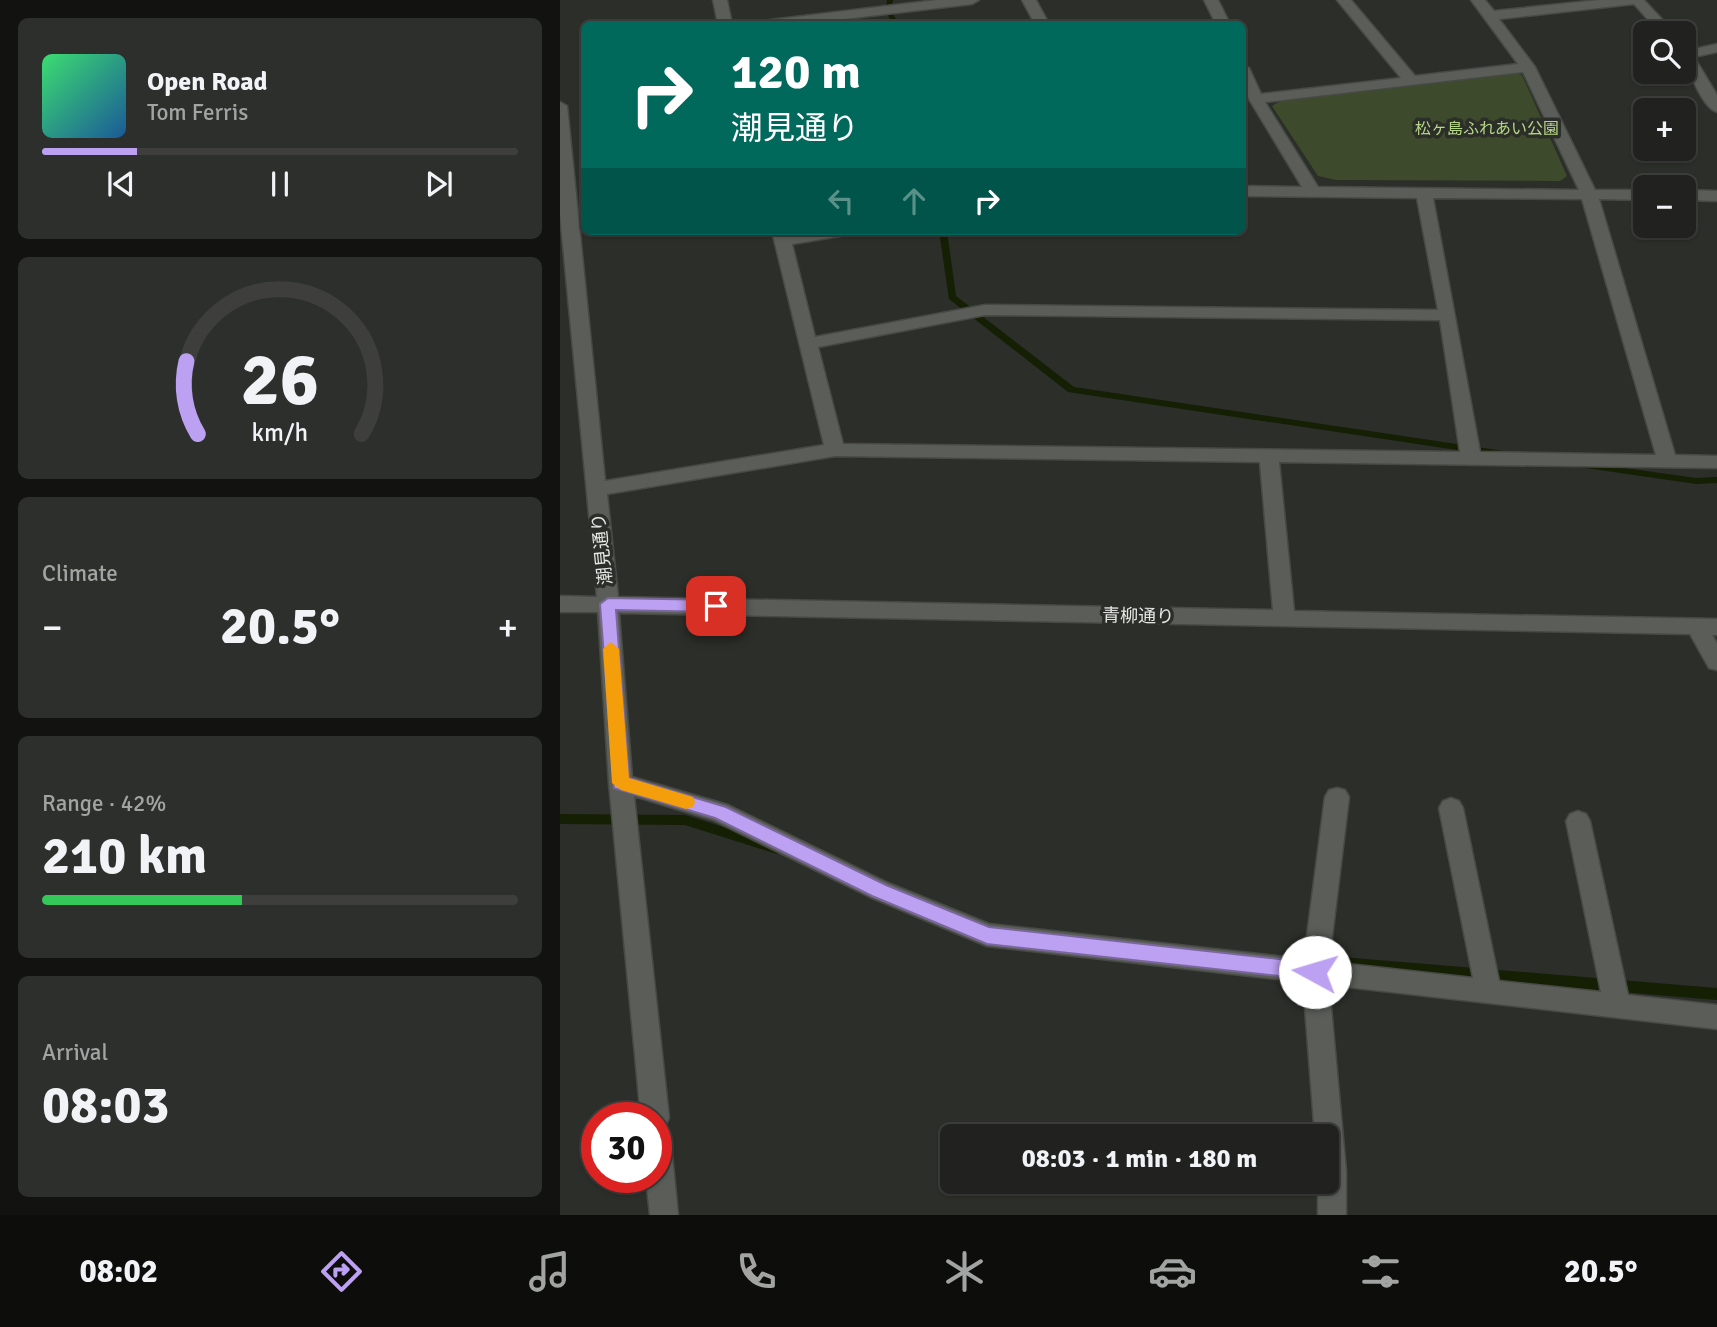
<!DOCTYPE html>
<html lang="en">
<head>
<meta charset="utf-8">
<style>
	:root { --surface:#21221f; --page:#2d2f2c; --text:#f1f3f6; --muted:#a2a4a4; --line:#3e3f3d; --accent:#bca0f2 }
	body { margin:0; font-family:Signika,"Noto Sans JP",sans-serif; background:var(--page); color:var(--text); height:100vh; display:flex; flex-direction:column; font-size:26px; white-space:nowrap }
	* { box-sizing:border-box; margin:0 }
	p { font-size:23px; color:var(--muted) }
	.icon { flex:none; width:38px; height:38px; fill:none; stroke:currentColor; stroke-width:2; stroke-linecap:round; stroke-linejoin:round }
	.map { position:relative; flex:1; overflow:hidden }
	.sheet { display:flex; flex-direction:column; gap:18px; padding:18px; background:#121311; width:560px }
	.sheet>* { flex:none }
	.banner { position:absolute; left:21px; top:21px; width:665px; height:214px; border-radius:10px; box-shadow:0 2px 5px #0004,0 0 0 2px var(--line); background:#00695c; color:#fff; overflow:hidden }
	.tools { position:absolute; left:1073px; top:21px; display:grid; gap:14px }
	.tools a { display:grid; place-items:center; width:63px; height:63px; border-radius:10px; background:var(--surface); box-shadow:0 2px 5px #0004,0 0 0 2px var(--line); font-size:35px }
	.speed { position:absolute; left:21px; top:1102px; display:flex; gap:14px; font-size:35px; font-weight:700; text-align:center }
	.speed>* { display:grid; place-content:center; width:91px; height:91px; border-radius:50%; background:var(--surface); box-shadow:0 2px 5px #0004,0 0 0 2px var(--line); line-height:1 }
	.speed .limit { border:10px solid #d22; background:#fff; color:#111 }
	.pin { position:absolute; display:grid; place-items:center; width:60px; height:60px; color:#fff; margin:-30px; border-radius:14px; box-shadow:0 4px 10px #0006 }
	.me { position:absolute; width:77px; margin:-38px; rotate:276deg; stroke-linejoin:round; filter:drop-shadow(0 0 5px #0008) }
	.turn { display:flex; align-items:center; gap:24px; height:147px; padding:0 35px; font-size:32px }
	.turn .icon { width:91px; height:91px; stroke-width:2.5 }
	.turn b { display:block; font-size:49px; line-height:60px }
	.lanes { display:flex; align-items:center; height:66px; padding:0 35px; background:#0003; justify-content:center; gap:35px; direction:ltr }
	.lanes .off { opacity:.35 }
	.big { font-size:52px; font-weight:800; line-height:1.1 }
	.sheet .widget { flex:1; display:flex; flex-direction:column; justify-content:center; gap:10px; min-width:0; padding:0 24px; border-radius:10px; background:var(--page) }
	.sheet .dial { align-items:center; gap:0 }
	.dial svg { height:182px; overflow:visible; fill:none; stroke:var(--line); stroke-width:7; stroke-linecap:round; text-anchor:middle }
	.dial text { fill:var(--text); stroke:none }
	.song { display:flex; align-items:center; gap:21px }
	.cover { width:84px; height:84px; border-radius:10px; background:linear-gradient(135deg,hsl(140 70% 55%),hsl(210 70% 35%)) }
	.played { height:7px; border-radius:4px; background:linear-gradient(90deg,var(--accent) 20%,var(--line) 20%) }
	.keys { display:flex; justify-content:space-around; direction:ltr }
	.heat { display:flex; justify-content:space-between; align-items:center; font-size:38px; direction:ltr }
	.charge { height:10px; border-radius:5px; background:linear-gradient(90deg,#34c759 42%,var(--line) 0) }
	.trip { position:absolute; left:380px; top:1124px; width:399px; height:70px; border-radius:10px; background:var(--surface); box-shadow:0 2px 5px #0004,0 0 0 2px var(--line); font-weight:800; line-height:70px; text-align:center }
	.dock { display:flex; height:112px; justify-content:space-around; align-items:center; background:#0d0e0c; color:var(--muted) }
	.dock .icon { width:49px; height:49px }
	.dock .active { color:var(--accent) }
	.dock b { font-size:32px; color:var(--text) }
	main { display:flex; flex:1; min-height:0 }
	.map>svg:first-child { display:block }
	.green { fill:#3e4a2c }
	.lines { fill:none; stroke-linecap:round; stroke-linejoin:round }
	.stream { fill:#151f04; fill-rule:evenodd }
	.minor-casing { stroke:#474944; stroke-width:3 }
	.minor { fill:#5b5e58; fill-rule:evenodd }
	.route { fill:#bca0f2; stroke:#7a689d; stroke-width:2 }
	.slow { fill:#f59e0b }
	.labels { text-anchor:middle; stroke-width:7; stroke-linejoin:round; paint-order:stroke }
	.far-park-label { font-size:16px; fill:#b6d786; stroke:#2c2e29 }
	.street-label { font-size:18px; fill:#e6e7e4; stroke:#2c2e29 }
</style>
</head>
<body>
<main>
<section class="sheet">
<div class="widget">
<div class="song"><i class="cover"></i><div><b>Open Road</b><p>Tom Ferris</p></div></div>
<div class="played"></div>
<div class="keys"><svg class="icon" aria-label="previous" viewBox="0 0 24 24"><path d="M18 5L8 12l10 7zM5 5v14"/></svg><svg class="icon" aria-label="pause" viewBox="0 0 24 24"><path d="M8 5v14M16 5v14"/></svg><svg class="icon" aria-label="next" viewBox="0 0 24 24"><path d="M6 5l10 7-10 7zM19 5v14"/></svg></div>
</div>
<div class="widget dial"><svg viewBox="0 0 100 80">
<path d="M14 69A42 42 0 1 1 86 69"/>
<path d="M14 69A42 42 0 0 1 9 37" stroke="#bca0f2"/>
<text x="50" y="56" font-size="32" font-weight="700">26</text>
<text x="50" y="72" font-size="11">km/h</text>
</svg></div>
<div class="widget"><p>Climate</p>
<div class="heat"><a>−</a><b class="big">20.5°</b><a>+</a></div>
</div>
<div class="widget"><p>Range · 42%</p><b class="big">210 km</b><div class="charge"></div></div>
<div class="widget"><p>Arrival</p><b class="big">08:03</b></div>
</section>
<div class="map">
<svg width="1157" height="1215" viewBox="0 0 1157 1215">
	<rect width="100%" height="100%" fill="#2c2e29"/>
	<path class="green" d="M951,72l11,3 45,101 -7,5 -224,-1 -18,-4 -46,-70 8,-5z"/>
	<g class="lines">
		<path class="stream" d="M327,0h6l-2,11 8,13h-6l-8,-13z
			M379,231h8l9,65 118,91 430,64 5,3 -5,3 -436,-65 -119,-93z
			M1022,462l114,16 21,-1v6l-21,1 -117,-17 -2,-2z
			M0,814l125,1 96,30 2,4 -2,4 -4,1 -92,-29 -125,-1z
			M757,955l400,33v12l-400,-33 -4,-2 -2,-4 2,-4z"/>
		<defs>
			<path id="minor" d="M153,0h14l5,24h-14z
				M377,0h42l-7,4 -171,20h-38l7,-4z
				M462,0h14l13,24h-14z
				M644,0h14l12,24h-14z
				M777,0h14l64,76 103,-12 -47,-64h14l9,11 105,-11h45l28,30 2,3h-14l-26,-29 -135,15 36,48 60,123h50v10l-46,-1 76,256 42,1v12l-438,-6 15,149 423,8v16h-5l5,8v27l-8,-2 -19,-34 -1071,-21 13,164 96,28 160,78 101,41 315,35 21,-162 4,-7 8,-2 8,2 4,7 -20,165 144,16 -34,-170 4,-7 8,-3 8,3 4,7 36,173 102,11 -35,-171 4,-7 8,-3 8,3 4,7 38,174 89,10v24l-388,-44 17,186v44h-28v-34h8v-45h-11l-12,-154 -316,-36 -117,-49 -157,-77 -79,-24 35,322 -4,8 5,9 8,80h-28l-4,-37h10v-60h-15l-32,-335 -11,-171h-38v-16l37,1 -37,-383v-112l7,4 38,375 219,-36 -52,-214h16l1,4 59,-4 -8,5 -48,8 23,93 170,-32 453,5 -21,-112 -175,-2v-10l60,1 -53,-88 -7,-14v-21l7,4 12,26 140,-16zM963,72l56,118 -261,-3 -53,-85zM873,198l149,1 74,256 -176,-3zM425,315l455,5 20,132 -617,-8 -25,-97zM275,456l425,6 13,148 -655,-13 -11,-103z
				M1157,44v8l-23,5 23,38v17c-15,-4 -33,-49 -33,-64l6,2z
				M1124,190l33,1v10l-33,-1z"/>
		</defs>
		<use href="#minor" class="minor-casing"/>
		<use href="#minor" class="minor"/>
	</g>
	<path class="route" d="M48,598l108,2 8,6 -8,6 -100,-2 13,168 97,29 160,78 103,42 326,36 7,3 3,6 -3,6 -7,2 -328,-36 -115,-48 -157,-78 -101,-30 -14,-184z"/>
	<path class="slow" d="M51,642l8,7 10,129 64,19 2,5 -2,5 -7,2 -65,-19 -9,-7 -9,-134z"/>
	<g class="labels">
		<g class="far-park-label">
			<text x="927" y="134">松ヶ島ふれあい公園</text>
		</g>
		<g class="street-label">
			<text transform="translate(42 549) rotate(-96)" y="6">潮見通り</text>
			<text transform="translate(578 616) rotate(1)" y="6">青柳通り</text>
		</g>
	</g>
</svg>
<div class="tools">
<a><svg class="icon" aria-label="search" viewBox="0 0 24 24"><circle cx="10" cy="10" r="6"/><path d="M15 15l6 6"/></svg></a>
<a>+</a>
<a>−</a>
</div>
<div class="speed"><div class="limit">30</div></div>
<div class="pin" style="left:156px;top:606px;background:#d93025"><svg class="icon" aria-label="arrive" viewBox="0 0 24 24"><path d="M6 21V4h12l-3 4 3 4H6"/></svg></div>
<svg class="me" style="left:755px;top:972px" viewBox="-20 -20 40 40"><circle r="19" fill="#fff"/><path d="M0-13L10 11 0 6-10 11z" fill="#bca0f2"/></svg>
<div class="trip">08:03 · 1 min · 180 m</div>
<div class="banner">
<div class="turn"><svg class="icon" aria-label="right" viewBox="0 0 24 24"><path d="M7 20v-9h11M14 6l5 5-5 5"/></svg><div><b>120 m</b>潮見通り</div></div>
<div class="lanes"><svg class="icon off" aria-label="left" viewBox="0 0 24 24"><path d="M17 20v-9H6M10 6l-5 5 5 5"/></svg><svg class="icon off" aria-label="ahead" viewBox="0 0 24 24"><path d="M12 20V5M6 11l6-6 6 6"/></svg><svg class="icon" aria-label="right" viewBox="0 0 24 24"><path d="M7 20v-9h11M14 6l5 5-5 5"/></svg></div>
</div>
</div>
</main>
<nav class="dock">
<b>08:02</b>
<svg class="icon active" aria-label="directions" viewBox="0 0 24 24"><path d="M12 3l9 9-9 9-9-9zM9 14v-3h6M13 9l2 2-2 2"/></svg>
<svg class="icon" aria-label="music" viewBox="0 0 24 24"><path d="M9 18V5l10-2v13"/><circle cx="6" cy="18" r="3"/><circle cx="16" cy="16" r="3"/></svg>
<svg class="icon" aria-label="phone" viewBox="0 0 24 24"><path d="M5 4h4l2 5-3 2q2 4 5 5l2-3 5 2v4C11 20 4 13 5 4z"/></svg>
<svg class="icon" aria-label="climate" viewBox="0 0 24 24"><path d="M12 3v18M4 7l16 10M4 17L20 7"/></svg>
<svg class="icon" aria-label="car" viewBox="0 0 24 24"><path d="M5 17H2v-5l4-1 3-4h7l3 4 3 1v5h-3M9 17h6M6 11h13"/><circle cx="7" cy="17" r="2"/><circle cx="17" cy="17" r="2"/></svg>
<svg class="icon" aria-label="filters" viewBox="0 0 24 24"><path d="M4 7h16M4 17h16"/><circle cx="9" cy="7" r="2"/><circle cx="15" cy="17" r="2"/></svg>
<b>20.5°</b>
</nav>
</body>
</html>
